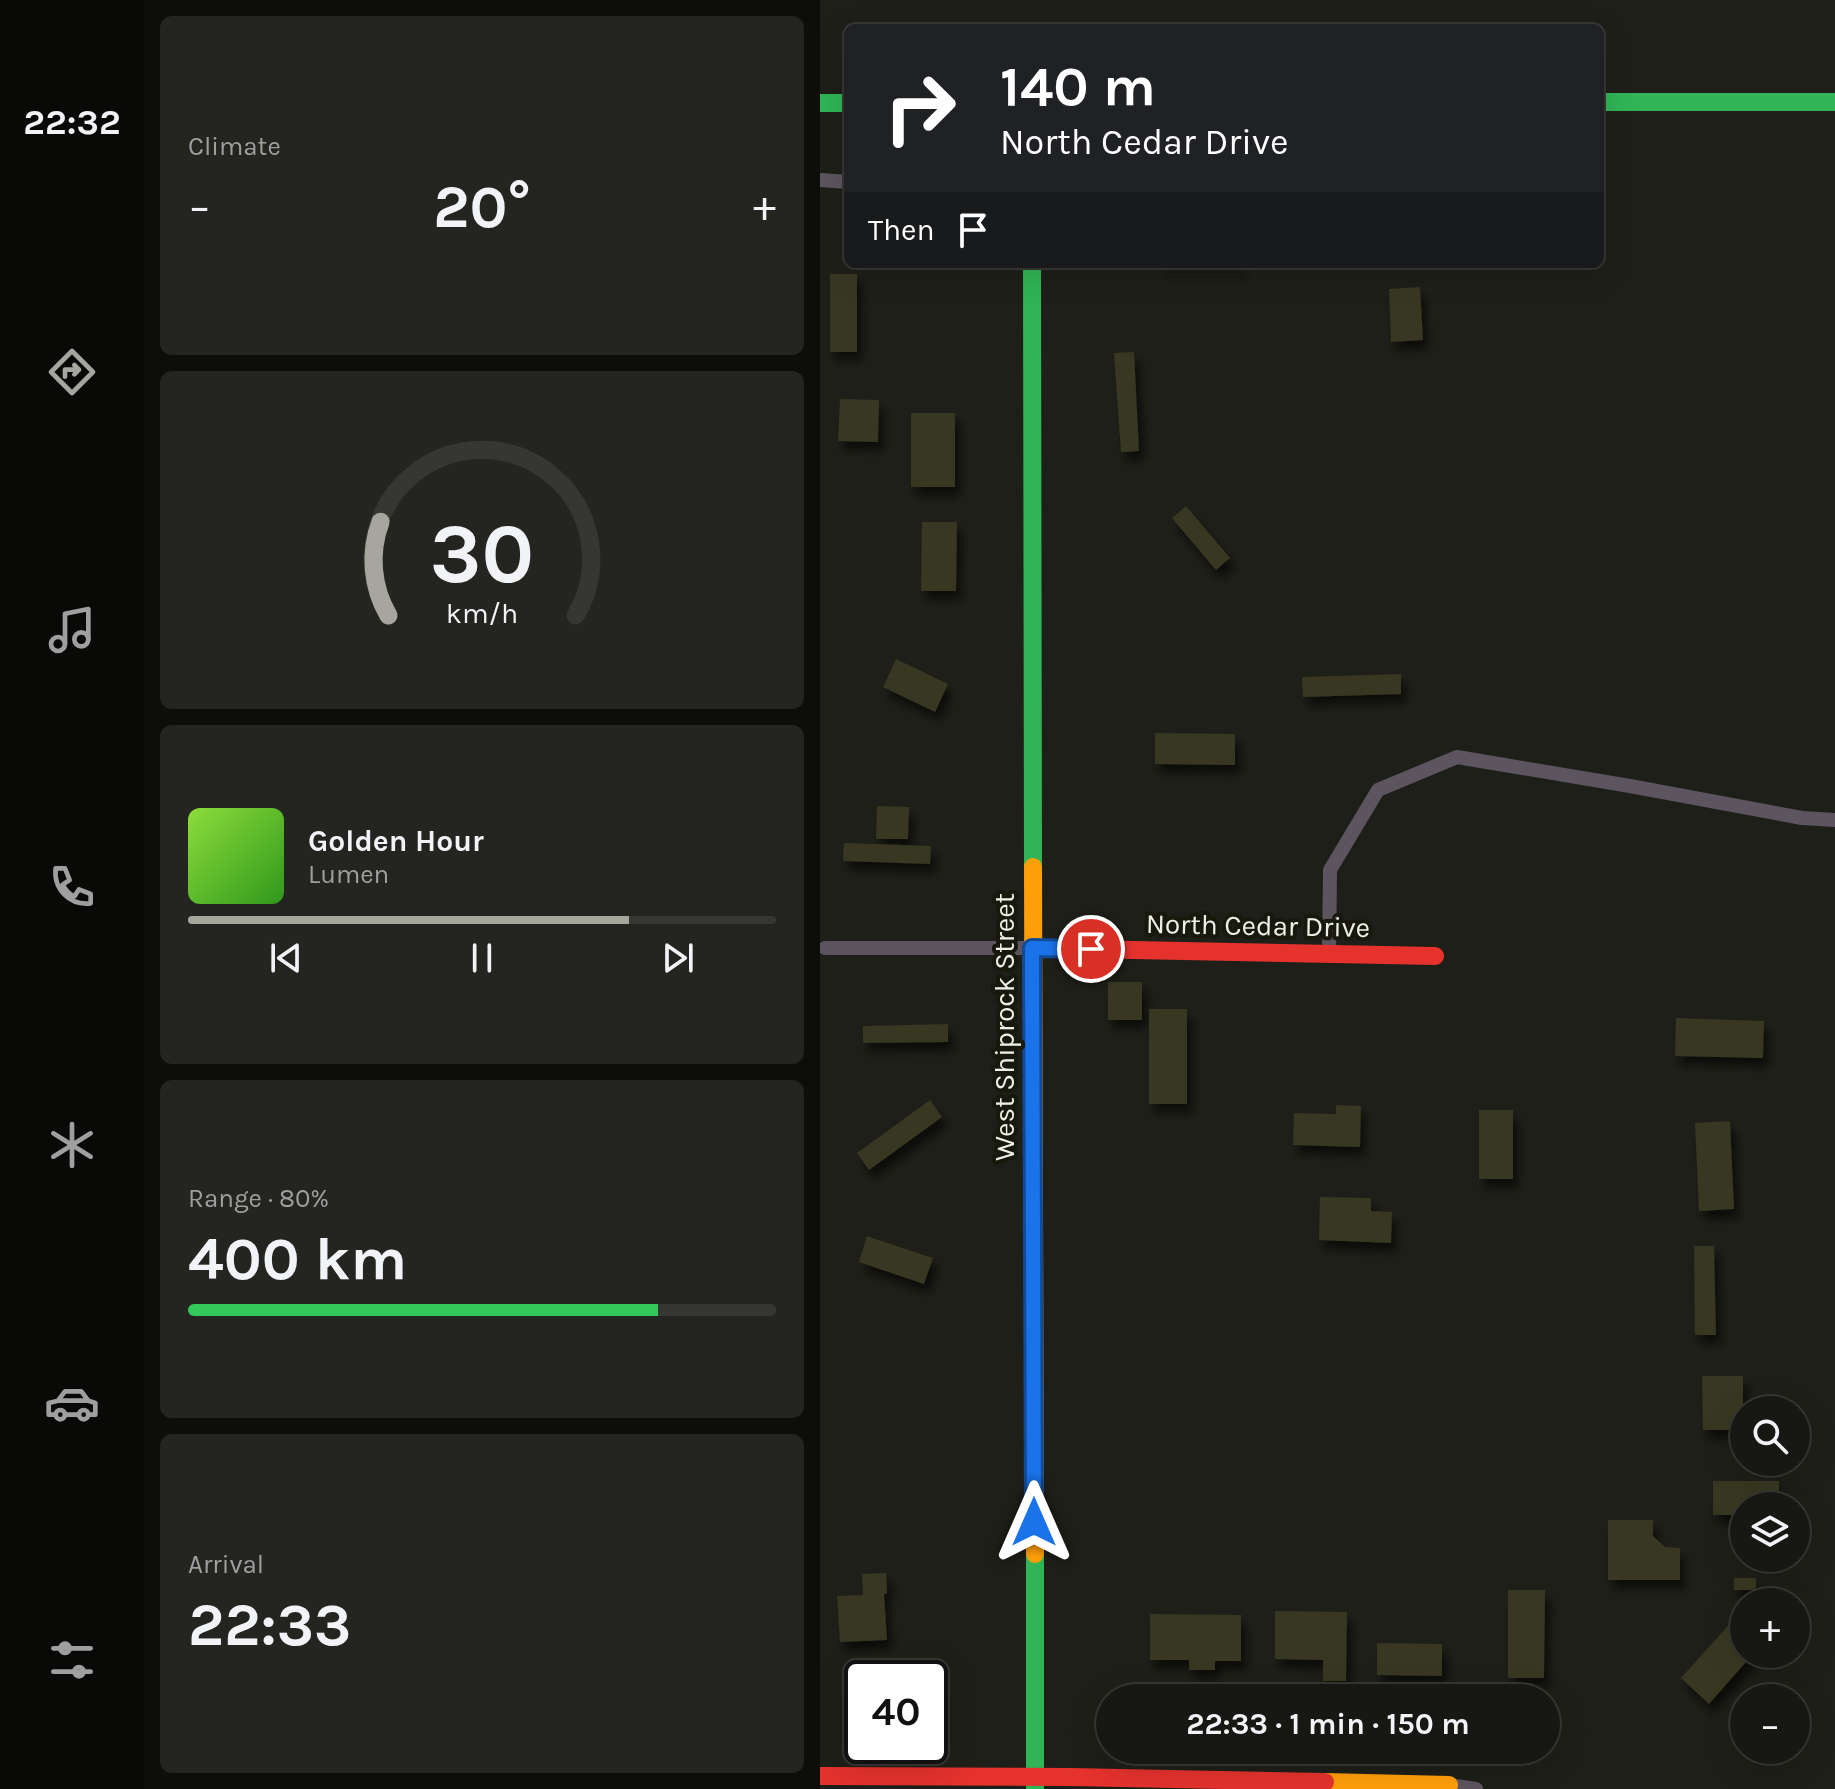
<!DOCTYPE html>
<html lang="en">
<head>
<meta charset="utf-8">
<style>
	:root { --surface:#171713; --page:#242421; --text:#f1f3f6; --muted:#9e9fa0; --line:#363633; --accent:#a6a69f }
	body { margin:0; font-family:Karla,sans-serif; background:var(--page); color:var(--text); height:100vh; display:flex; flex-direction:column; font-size:30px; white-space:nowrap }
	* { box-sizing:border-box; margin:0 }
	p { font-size:26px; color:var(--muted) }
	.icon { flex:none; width:44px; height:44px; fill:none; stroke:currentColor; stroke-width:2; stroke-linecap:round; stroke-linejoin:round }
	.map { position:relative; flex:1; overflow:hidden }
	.drawer { display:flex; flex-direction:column; gap:16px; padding:16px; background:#0d0d0a; width:676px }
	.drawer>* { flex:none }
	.guide { position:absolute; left:24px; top:24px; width:760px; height:244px; border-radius:12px; box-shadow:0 8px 32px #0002,0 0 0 2px var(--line); background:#202124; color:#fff; overflow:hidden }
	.fabs { position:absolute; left:910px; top:1396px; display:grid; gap:16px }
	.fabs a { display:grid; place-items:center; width:80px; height:80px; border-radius:50%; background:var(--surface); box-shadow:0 8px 32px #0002,0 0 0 2px var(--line); font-size:40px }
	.speed { position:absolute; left:24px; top:1660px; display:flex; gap:16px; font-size:40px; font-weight:700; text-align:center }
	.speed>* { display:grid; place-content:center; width:104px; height:104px; border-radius:50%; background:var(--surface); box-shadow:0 8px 32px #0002,0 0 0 2px var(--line); line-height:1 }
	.speed .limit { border:4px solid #111; border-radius:12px; background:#fff; color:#111 }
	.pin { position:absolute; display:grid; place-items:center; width:68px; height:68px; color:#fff; margin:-34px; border:4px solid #fff; border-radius:50%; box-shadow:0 2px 8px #0007 }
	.me { position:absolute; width:88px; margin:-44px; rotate:0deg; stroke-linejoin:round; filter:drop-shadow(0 0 6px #0008) }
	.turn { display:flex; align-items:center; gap:28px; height:168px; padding:0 24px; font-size:36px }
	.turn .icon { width:104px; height:104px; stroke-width:2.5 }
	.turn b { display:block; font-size:56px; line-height:68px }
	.then { display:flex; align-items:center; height:76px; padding:0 24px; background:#0003; gap:16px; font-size:30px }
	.big { font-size:60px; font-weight:700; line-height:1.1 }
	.drawer .widget { flex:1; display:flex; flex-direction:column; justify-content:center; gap:12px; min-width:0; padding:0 28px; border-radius:12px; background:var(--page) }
	.drawer .dial { align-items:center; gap:0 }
	.dial svg { height:208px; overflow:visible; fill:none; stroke:var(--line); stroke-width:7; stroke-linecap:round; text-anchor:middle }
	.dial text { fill:var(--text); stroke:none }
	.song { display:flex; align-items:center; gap:24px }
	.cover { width:96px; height:96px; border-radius:12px; background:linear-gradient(135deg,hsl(90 70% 55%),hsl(110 70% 35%)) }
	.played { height:8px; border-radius:4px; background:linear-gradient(90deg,var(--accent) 75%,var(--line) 75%) }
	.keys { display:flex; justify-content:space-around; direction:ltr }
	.heat { display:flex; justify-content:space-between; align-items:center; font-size:44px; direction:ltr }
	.charge { height:12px; border-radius:6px; background:linear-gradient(90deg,#34c759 80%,var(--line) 0) }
	.trip { position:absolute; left:276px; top:1684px; width:464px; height:80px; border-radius:40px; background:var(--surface); box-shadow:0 8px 32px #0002,0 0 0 2px var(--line); font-weight:700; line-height:80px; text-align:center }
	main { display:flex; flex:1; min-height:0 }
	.tab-bar { display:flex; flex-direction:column; width:144px; justify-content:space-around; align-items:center; background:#090908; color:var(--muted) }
	.tab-bar .icon { width:56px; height:56px }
	.tab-bar .selected { color:var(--accent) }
	.tab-bar b { font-size:36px; color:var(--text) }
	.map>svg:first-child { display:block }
	.building { fill:#373724; filter:url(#shadow) }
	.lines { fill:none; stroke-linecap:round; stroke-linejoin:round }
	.lane { stroke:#5c555f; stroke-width:14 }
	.fast { stroke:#30b455; stroke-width:18 }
	.slow { stroke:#ff9f0a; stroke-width:18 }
	.jam { stroke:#e5322d; stroke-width:18 }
	.route-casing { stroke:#114b97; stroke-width:20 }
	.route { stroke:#1a73e8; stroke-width:14 }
	.labels { text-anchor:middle; stroke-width:8; stroke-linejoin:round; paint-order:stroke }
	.street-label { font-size:28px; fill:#eeefe7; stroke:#18180d }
</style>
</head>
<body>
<main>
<nav class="tab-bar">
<b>22:32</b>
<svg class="icon selected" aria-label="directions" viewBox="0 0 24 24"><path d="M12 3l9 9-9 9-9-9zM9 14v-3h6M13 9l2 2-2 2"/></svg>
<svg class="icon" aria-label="music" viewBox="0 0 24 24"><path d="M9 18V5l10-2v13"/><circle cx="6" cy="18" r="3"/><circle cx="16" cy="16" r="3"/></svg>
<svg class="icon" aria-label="phone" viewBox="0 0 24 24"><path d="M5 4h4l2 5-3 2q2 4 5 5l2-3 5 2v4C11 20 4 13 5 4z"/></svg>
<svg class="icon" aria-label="climate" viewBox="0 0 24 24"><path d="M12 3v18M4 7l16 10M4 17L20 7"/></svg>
<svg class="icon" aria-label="car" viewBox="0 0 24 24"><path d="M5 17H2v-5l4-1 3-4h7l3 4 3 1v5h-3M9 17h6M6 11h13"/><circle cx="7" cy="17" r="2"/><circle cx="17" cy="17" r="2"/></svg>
<svg class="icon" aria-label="filters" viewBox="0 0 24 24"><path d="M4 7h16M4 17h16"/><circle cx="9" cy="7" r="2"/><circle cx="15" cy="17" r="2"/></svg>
</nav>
<section class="drawer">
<div class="widget"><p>Climate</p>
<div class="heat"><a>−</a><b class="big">20°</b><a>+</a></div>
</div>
<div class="widget dial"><svg viewBox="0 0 100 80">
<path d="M14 69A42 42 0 1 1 86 69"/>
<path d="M14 69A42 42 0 0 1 11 33" stroke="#a6a69f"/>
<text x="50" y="56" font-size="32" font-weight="700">30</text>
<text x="50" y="72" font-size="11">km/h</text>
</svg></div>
<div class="widget">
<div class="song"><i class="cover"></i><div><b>Golden Hour</b><p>Lumen</p></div></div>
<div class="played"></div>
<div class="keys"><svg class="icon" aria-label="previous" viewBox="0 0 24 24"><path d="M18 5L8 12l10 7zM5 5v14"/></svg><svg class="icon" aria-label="pause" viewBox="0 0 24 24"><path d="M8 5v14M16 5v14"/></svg><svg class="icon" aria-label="next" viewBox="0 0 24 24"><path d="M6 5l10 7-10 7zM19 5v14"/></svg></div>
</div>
<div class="widget"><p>Range · 80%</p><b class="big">400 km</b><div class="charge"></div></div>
<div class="widget"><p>Arrival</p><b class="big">22:33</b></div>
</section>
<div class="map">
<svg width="1015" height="1789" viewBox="0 0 1015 1789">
	<defs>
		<filter id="shadow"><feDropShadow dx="5" dy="9" stdDeviation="4" flood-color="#0009"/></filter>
	</defs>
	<rect width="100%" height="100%" fill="#1f1f19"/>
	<path class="building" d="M340,264h83v3h-83z
		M10,274h27v78h-27z
		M600,287l3,53 -32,2 -2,-53z
		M314,352l5,99 -18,1 -7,-99z
		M20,399l39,1 -1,42 -40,-1z
		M91,413h44v74h-44z
		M366,506l44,52 -14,12 -44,-52z
		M102,522h35l-1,69h-35z
		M76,659l52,25 -13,28 -52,-25z
		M581,674v20l-98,3 -1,-20z
		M335,733l80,1v31l-80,-1z
		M57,806l32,1 -1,32h-32z
		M24,843l87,3 -1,18 -87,-3z
		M288,982h34v38h-34z
		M329,1009h38v95h-38z
		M856,1018l88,3 -1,37 -88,-2z
		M128,1024v18l-85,1v-17z
		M110,1100l12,17 -73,53 -12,-17z
		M516,1105l25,1 -1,41 -67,-2 1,-32 42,1z
		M659,1110h34v69h-34z
		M910,1121l4,88 -35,2 -4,-88z
		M500,1197l51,1v13l21,1 -1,31 -72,-3z
		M47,1236l66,22 -9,26 -65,-22z
		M874,1246h20l2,89h-21z
		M882,1376h41v54h-40z
		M893,1481h66v25h-35v9h-31z
		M788,1520h45v16l12,11 15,1v32h-72z
		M66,1573l1,21h-3l3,46 -47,2 -3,-46 26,-1 -1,-21z
		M914,1578h22v12h-22z
		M688,1590h37l-1,88h-36z
		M924,1608v46h9l-44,50 -28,-26z
		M455,1611l72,1 -1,69h-23v-21l-48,-1z
		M330,1614l91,1v46h-26v9h-26v-10h-39z
		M557,1643l65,1v32l-65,-1z"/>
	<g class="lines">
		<path class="lane" d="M0,180l28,2
			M5,948h207
			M509,954l1,-84 48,-80 79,-33 173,29 172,32 33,2
			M629,1785l27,4"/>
		<path class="fast" d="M780,102h235
			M0,103h28
			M212,264l1,603
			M215,1554v235"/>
		<path class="slow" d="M213,867l2,687
			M505,1782l124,3"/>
		<path class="jam" d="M212,948l403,8
			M0,1776l250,1 255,5"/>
	</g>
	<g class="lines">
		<defs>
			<path id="route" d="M214,1522l-2,-574 59,1"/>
		</defs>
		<use href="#route" class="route-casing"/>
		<use href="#route" class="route"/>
	</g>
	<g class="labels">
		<g class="street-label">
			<text transform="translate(438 925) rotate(1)" y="10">North Cedar Drive</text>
			<text transform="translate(184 1027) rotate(-90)" y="10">West Shiprock Street</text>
		</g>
	</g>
</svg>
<div class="fabs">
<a><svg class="icon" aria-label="search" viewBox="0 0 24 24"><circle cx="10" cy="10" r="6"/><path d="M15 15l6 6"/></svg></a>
<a><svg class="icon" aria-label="layers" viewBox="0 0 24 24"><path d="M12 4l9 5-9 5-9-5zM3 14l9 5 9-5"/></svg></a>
<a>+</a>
<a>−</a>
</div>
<div class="speed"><div class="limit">40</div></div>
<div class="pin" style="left:271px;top:949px;background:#d93025"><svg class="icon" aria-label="arrive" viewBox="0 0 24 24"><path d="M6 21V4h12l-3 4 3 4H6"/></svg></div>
<svg class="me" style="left:214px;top:1522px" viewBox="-20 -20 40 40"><path d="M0-17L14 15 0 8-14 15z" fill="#1a73e8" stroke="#fff" stroke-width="4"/></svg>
<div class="trip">22:33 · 1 min · 150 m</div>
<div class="guide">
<div class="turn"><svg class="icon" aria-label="right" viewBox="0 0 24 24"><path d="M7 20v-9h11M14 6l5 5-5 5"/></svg><div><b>140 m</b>North Cedar Drive</div></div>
<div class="then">Then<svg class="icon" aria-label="arrive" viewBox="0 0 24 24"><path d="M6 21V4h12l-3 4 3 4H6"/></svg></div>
</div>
</div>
</main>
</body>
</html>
